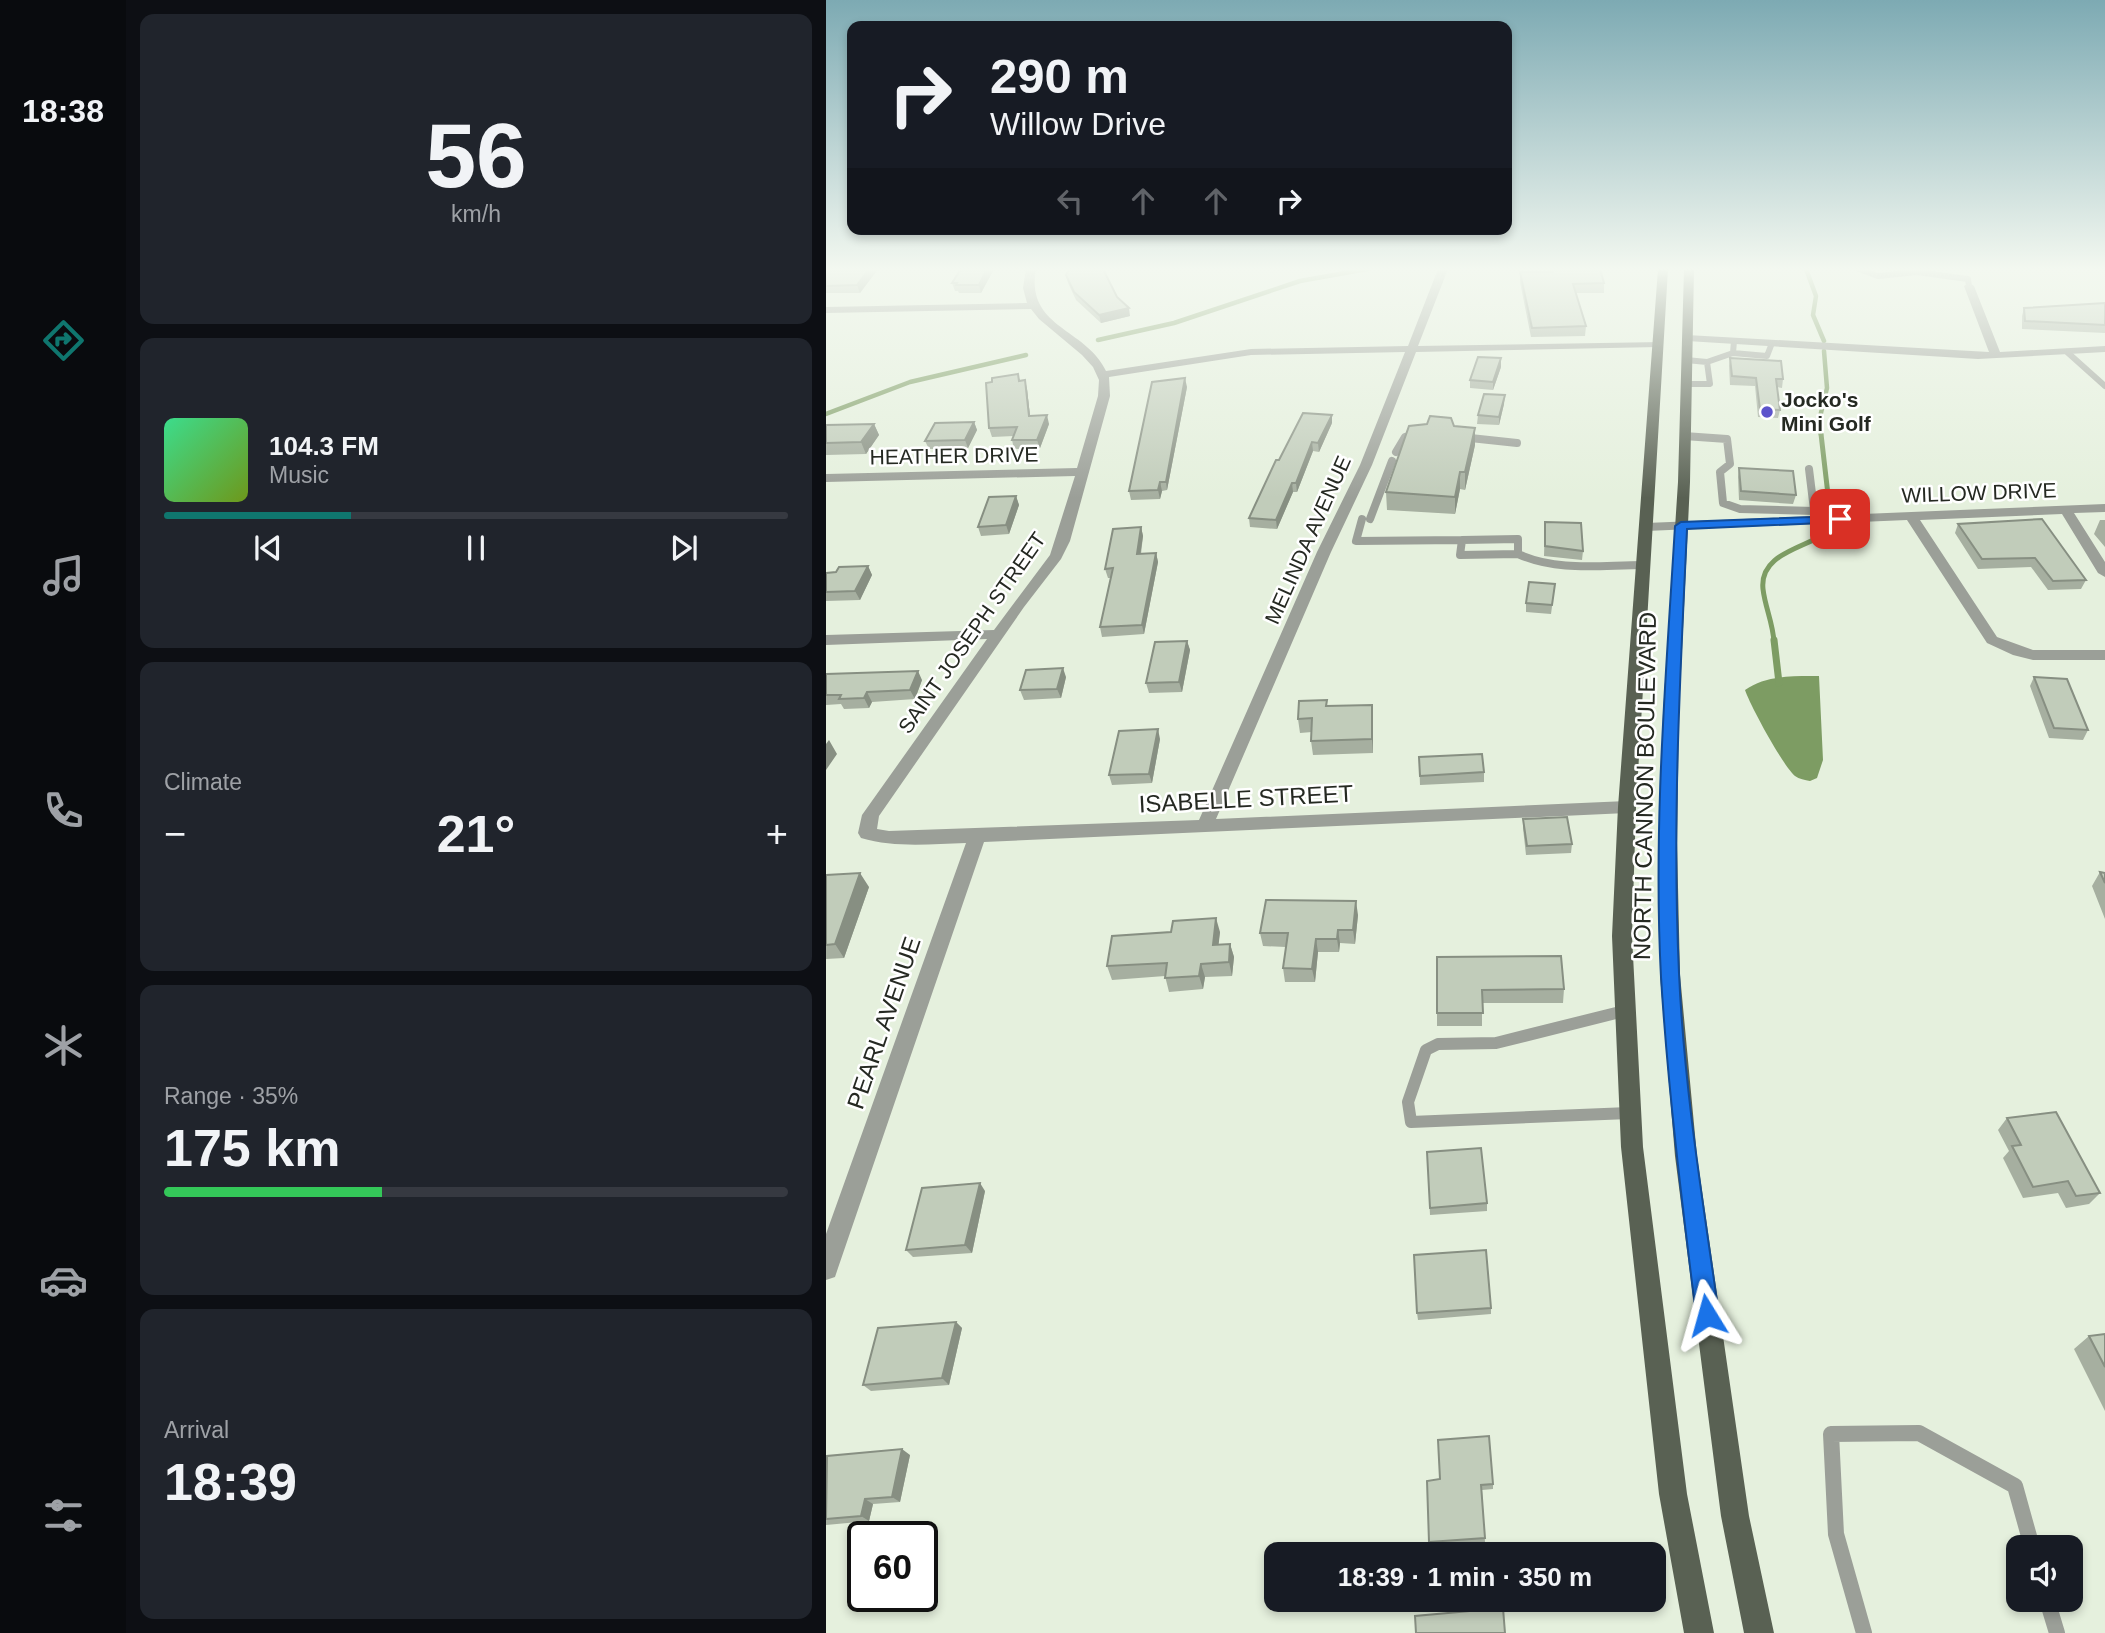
<!DOCTYPE html>
<html lang="en">
<head>
<meta charset="utf-8">
<style>
	:root { --surface:#171b24; --page:#20242c; --text:#f1f3f6; --muted:#9ea1a6; --line:#363941; --accent:#0f766e }
	body { margin:0; font-family:Arial,sans-serif; background:var(--page); color:var(--text); height:100vh; display:flex; flex-direction:column; font-size:26px; white-space:nowrap }
	* { box-sizing:border-box; margin:0 }
	p { font-size:23px; color:var(--muted) }
	.icon { flex:none; width:38px; height:38px; fill:none; stroke:currentColor; stroke-width:2; stroke-linecap:round; stroke-linejoin:round }
	.map { position:relative; flex:1; overflow:hidden }
	.drawer { display:flex; flex-direction:column; gap:14px; padding:14px; background:#0d0f14; width:700px }
	.drawer>* { flex:none }
	.banner { position:absolute; left:21px; top:21px; width:665px; height:214px; border-radius:14px; box-shadow:0 4px 10px #0003; background:#171b24; color:var(--text); overflow:hidden }
	.fabs { position:absolute; left:1180px; top:1535px; display:grid; gap:14px }
	.fabs a { display:grid; place-items:center; width:77px; height:77px; border-radius:14px; background:var(--surface); box-shadow:0 4px 10px #0003; font-size:35px }
	.speed { position:absolute; left:21px; top:1521px; display:flex; gap:14px; font-size:35px; font-weight:700; text-align:center }
	.speed>* { display:grid; place-content:center; width:91px; height:91px; border-radius:50%; background:var(--surface); box-shadow:0 4px 10px #0003; line-height:1 }
	.speed .limit { border:4px solid #111; border-radius:10px; background:#fff; color:#111 }
	.pin { position:absolute; display:grid; place-items:center; width:60px; height:60px; color:#fff; margin:-30px; border-radius:14px; box-shadow:0 4px 10px #0006 }
	.me { position:absolute; width:77px; margin:-38px; rotate:352deg; stroke-linejoin:round; filter:drop-shadow(0 0 5px #0008) }
	.turn { display:flex; align-items:center; gap:24px; height:147px; padding:0 28px; font-size:32px }
	.turn .icon { width:91px; height:91px; stroke-width:2.5 }
	.turn b { display:block; font-size:49px; line-height:60px }
	.lanes { display:flex; align-items:center; height:66px; padding:0 28px; background:#0003; justify-content:center; gap:35px; direction:ltr }
	.lanes .off { opacity:.35 }
	.big { font-size:52px; font-weight:600; line-height:1.1 }
	.drawer .tile { flex:1; display:flex; flex-direction:column; justify-content:center; gap:10px; min-width:0; padding:0 24px; border-radius:14px; background:var(--page) }
	.drawer .dial { align-items:center; gap:0 }
	.dial b { font-size:91px; line-height:1 }
	.song { display:flex; align-items:center; gap:21px }
	.cover { width:84px; height:84px; border-radius:10px; background:linear-gradient(135deg,hsl(150 70% 55%),hsl(80 70% 35%)) }
	.played { height:7px; border-radius:4px; background:linear-gradient(90deg,var(--accent) 30%,var(--line) 30%) }
	.keys { display:flex; justify-content:space-around; direction:ltr }
	.heat { display:flex; justify-content:space-between; align-items:center; font-size:38px; direction:ltr }
	.charge { height:10px; border-radius:5px; background:linear-gradient(90deg,#34c759 35%,var(--line) 0) }
	.trip { position:absolute; left:438px; top:1542px; width:402px; height:70px; border-radius:14px; background:var(--surface); box-shadow:0 4px 10px #0003; font-weight:600; line-height:70px; text-align:center }
	main { display:flex; flex:1; min-height:0 }
	.tab-bar { display:flex; flex-direction:column; width:126px; justify-content:space-around; align-items:center; background:#090b0e; color:var(--muted) }
	.tab-bar .icon { width:49px; height:49px }
	.tab-bar .on { color:var(--accent) }
	.tab-bar b { font-size:32px; color:var(--text) }
	.map>svg:first-child { display:block }
	.water { fill:#7d9c63 }
	.lines { fill:none; stroke-linecap:round; stroke-linejoin:round }
	.stream-far2 { stroke:#7d9c63; stroke-width:4.5 }
	.stream-far1 { stroke:#7d9c63; stroke-width:5 }
	.stream { stroke:#7d9c63; stroke-width:7 }
	.service-far3 { stroke:#9b9f98; stroke-width:6 }
	.service-far2 { stroke:#9b9f98; stroke-width:8 }
	.service-far1 { stroke:#9b9f98; stroke-width:12 }
	.service { stroke:#9b9f98; stroke-width:16 }
	.minor { fill:#9b9f98; fill-rule:evenodd }
	.primary { fill:#596153; fill-rule:evenodd }
	.wall { fill:#a6afa0 }
	.shaded-wall { fill:#878f82 }
	.building { fill:#c1ccba; stroke:#878f82; stroke-width:2 }
	.route { fill:#1a73e8; stroke:#114b97; stroke-width:2 }
	.poi-dot { fill:#5c53cb; stroke:#fff; stroke-width:2.5 }
	.labels { text-anchor:middle; stroke-width:5; stroke-linejoin:round; paint-order:stroke }
	.far-poi-label { font-size:21px; font-weight:bold; fill:#252922; stroke:#fff; text-anchor:start }
	.far-street-label { font-size:21px; fill:#252922; stroke:#fff }
	.street-label { font-size:24px; fill:#252922; stroke:#fff }
</style>
</head>
<body>
<main>
<nav class="tab-bar">
<b>18:38</b>
<svg class="icon on" aria-label="directions" viewBox="0 0 24 24"><path d="M12 3l9 9-9 9-9-9zM9 14v-3h6M13 9l2 2-2 2"/></svg>
<svg class="icon" aria-label="music" viewBox="0 0 24 24"><path d="M9 18V5l10-2v13"/><circle cx="6" cy="18" r="3"/><circle cx="16" cy="16" r="3"/></svg>
<svg class="icon" aria-label="phone" viewBox="0 0 24 24"><path d="M5 4h4l2 5-3 2q2 4 5 5l2-3 5 2v4C11 20 4 13 5 4z"/></svg>
<svg class="icon" aria-label="climate" viewBox="0 0 24 24"><path d="M12 3v18M4 7l16 10M4 17L20 7"/></svg>
<svg class="icon" aria-label="car" viewBox="0 0 24 24"><path d="M5 17H2v-5l4-1 3-4h7l3 4 3 1v5h-3M9 17h6M6 11h13"/><circle cx="7" cy="17" r="2"/><circle cx="17" cy="17" r="2"/></svg>
<svg class="icon" aria-label="filters" viewBox="0 0 24 24"><path d="M4 7h16M4 17h16"/><circle cx="9" cy="7" r="2"/><circle cx="15" cy="17" r="2"/></svg>
</nav>
<section class="drawer">
<div class="tile dial"><b>56</b><p>km/h</p></div>
<div class="tile">
<div class="song"><i class="cover"></i><div><b>104.3 FM</b><p>Music</p></div></div>
<div class="played"></div>
<div class="keys"><svg class="icon" aria-label="previous" viewBox="0 0 24 24"><path d="M18 5L8 12l10 7zM5 5v14"/></svg><svg class="icon" aria-label="pause" viewBox="0 0 24 24"><path d="M8 5v14M16 5v14"/></svg><svg class="icon" aria-label="next" viewBox="0 0 24 24"><path d="M6 5l10 7-10 7zM19 5v14"/></svg></div>
</div>
<div class="tile"><p>Climate</p>
<div class="heat"><a>−</a><b class="big">21°</b><a>+</a></div>
</div>
<div class="tile"><p>Range · 35%</p><b class="big">175 km</b><div class="charge"></div></div>
<div class="tile"><p>Arrival</p><b class="big">18:39</b></div>
</section>
<div class="map">
<svg width="1279" height="1633" viewBox="0 0 1279 1633">
	<rect width="100%" height="100%" fill="#e5f0dd"/>
	<path class="water" d="M993,676l4,84 -6,18 -7,3c-5,-1 -11,-2 -15,-5 -12,-10 -45,-71 -50,-86 21,-15 48,-14 74,-14z"/>
	<g class="lines">
		<path class="stream-far2" d="M980,269l10,27 -3,19 11,26
			M272,340l76,-17 126,-42 67,-12
			M0,414l84,-32 116,-27
			M995,435l-2,-14 8,-33 -3,-37"/>
		<path class="stream-far1" d="M995,434l9,78
			M948,642c-1,-19 -9,-35 -11,-53 -4,-38 47,-41 69,-60"/>
		<path class="stream" d="M948,640l5,43"/>
		<path class="service-far3" d="M1033,269l19,7 39,-4 51,7 1,7
			M1241,352l38,34
			M907,353l34,3 5,-13
			M860,360l21,2 3,22h-24
			M881,362l26,-9 1,-12"/>
		<path class="service-far2" d="M858,436l43,3 3,25 -10,8 3,31 17,6 74,2
			M635,437l56,6
			M570,452l9,-15 12,-2
			M983,469l6,49
			M536,519l-6,22 106,-1
			M544,519l22,-58
			M692,539v15l-58,1 2,-15z
			M692,554c40,18 82,11 125,11"/>
		<path class="service-far1" d="M798,1011l-128,32 -58,1 -12,6 -18,52 3,20 218,-9"/>
		<path class="service" d="M1221,1600l10,33
			M1038,1633l-28,-99 -5,-100 88,-1 96,53 17,61"/>
		<path class="minor" d="M200,269h10c-11,59 50,59 70,102l145,-22 157,-3 30,-77h10l-30,77 244,-4v4l-4,1 -242,5 -44,113 -41,87 -115,267 411,-18 6,2 3,4 -3,4 -6,2 -643,29 -146,426 -3,9 -9,3v-46l140,-391c-36,1 -71,5 -105,-5l-3,-5 4,-18 125,-176 -161,6v-10l168,-5 56,-75 25,-79 -249,6v-8l251,-6 21,-72 1,-16 -6,-13 -11,-12 -43,-36 -8,-10 -205,4v-6l201,-4 -4,-15zM579,352l-45,113 -43,87 -118,268 -310,11 -12,-2 2,-13 145,-209 37,-48 9,-18 40,-145 -1,-19 142,-22z
			M1143,283l5,3 26,66 105,-6v6l-127,7 -291,-18 -5,-3 5,-3 302,17 -25,-66z
			M1279,504v8l-31,1 31,49v15l-7,-4 -36,-59 -142,6 77,117 36,13h72v10h-72l-20,-5 -26,-12 -80,-123 -261,11 -7,-4 7,-4z"/>
		<path class="primary" d="M832,269h10l-32,538 -4,129 11,211 44,347 27,139h-30l-25,-139 -38,-347 -9,-211 6,-129z
			M858,269h10l-4,213 -11,231 -2,130 3,132 17,181 52,360 25,117h-30l-23,-117 -46,-360 -15,-181 -1,-132 4,-130 15,-231z"/>
	</g>
	<path class="wall" d="M0,269h52l-18,24h-34z
		M135,269h33l-13,24h-22l-1,-2h-3l-3,-8z
		M243,269h36l-1,3 13,25 13,19 -29,7 -25,-23 -8,-17 -2,-8z
		M723,269h51l4,14v10h-28l10,33 -1,10 -54,1 -11,-55v-10h30z
		M1279,303v30l-83,-4v-13l2,-8z
		M904,358l53,21 -1,9 -5,-1 3,23 -2,8 -20,-1 -3,-31 -25,-1 -1,-19z
		M675,367l-8,23 -23,-2v-8z
		M192,374l2,7 7,8 3,27 19,8 -9,24 -26,1 -2,-9 2,-4 -22,1 -3,-9z
		M361,387l-20,103 -5,1 -2,8 -29,1 -2,-9z
		M678,404l-5,21 -22,-1 1,-9z
		M148,422l3,8 -9,18 -39,1 -4,-8z
		M506,423l-13,29 -6,-1 -16,41h-4l-16,37 -27,-2 -1,-9 30,-58z
		M48,424l5,11 -13,19 -40,1v-30z
		M628,426l21,19 -10,45 -5,-1 -5,25 -68,-4 -1,-18z
		M913,468l57,27 -3,9 -54,-4 -1,-23z
		M190,496l3,9 -10,29 -28,2 -3,-9z
		M1274,520h5v27l-11,-13z
		M719,522l38,29 -1,9 -38,-4z
		M1132,524l128,56 -5,9 -33,1 -17,-23 -53,2 -23,-36z
		M315,527l2,9 -2,18 15,-1 2,9 -14,72 -42,3 -2,-10 11,-49h-3l-3,-9z
		M42,566l4,9 -12,25 -34,1v-28l10,-1z
		M729,584l-4,30 -25,-2v-9z
		M361,641l3,9 -8,42 -33,1 -3,-10z
		M0,674l96,6 -7,19 -43,3 -3,6 -25,1 -3,-5 -15,1z
		M240,677l-5,21 -37,2 -4,-10z
		M1208,677l54,53 -5,10 -34,-2 -19,-52z
		M501,706l46,13v34l-60,2 -2,-14 1,-9 -12,1 -2,-14z
		M334,739l-8,44 -40,2 -3,-10z
		M593,757l65,15v10l-64,3z
		M697,819l49,25 -1,9 -45,2 -3,-27z
		M1274,872l5,1v46l-13,-33z
		M0,875l43,12 -25,71 -18,1z
		M532,915l-3,29 -15,-1 -1,9h-21l-3,30h-30l-2,-14 3,-21 -23,-1 -3,-13z
		M394,932l-2,13 12,-1 4,13 -2,19 -27,1 -2,12 -34,3 -4,-16 -53,4 -5,-14z
		M611,957l127,32 -1,14h-81v23h-45z
		M1181,1118l93,75 -11,11 -23,4 -8,-15 -35,5 -20,-40 6,-7 -11,-21z
		M601,1152l60,51v8l-57,4z
		M159,1191l-13,62 -59,4 -7,-7z
		M665,1308v6l-73,6 -1,-7z
		M130,1322l6,6 -13,57 -78,6 -8,-6z
		M1279,1334v77l-31,-62 15,-13z
		M84,1455l-10,47 -27,2 -4,17 -43,4v-65z
		M601,1481l66,3v5l-11,1 3,52 -55,5z"/>
	<path class="shaded-wall" d="M43,269h9l-18,24 -3,-8z
		M161,269h7l-13,24 -2,-8z
		M303,308l1,8 -29,7 -2,-8z
		M675,358v9l-8,23v-8z
		M359,378l2,9 -20,103 -1,-8z
		M199,380l2,9 4,36 -2,-9z
		M679,395l-1,9 -5,21v-8z
		M221,415l2,9 -9,24 -3,-8z
		M506,415v8l-13,29 -1,-9z
		M148,422l3,8 -9,18 -3,-8z
		M48,424l5,11 -13,19 -5,-12z
		M649,428v17l-10,45v-18z
		M486,442l1,9 -16,41 -1,-9z
		M634,472v17l-5,25v-17z
		M334,482l2,9 -2,8 -2,-9z
		M466,483l1,9 -16,37 -1,-9z
		M190,496l3,9 -10,29 -3,-9z
		M315,527l2,9 -4,27 -2,-9z
		M330,553l2,9 -14,72 -2,-9z
		M42,566l4,9 -12,25 -5,-9z
		M361,641l3,9 -8,42 -3,-10z
		M237,668l3,9 -5,21 -4,-9z
		M92,671l4,9 -7,19 -5,-9z
		M41,692l5,10 -3,6 -5,-10z
		M546,705l1,14v34l-1,-14z
		M332,729l2,10 -8,44 -3,-9z
		M3,740l8,14 -11,16v-26z
		M34,873l9,14 -25,71 -9,-14z
		M530,901l2,14 -3,29 -2,-14z
		M390,918l4,14 -3,27 -4,-14z
		M512,930l2,13 -1,9 -2,-13z
		M490,939l2,13 -3,30 -3,-13z
		M404,944l4,13 -2,19 -3,-14z
		M375,964l4,13 -2,12 -4,-13z
		M154,1183l5,8 -13,62 -7,-8z
		M130,1322l6,6 -13,57 -7,-7z
		M76,1449l8,6 -10,47 -8,-5z
		M39,1499l8,5 -4,17 -8,-5z"/>
	<path class="building" d="M0,269h43l-12,16 -31,1z
		M135,269h26l-8,16h-23l1,-2h-5z
		M243,269h34l14,28 12,11 -30,7 -25,-23 -8,-17z
		M726,269h48l4,14 -31,1 13,42 -54,2 -12,-56h33z
		M1279,303v22l-80,-4 -1,-13z
		M652,357l23,1 -8,24 -23,-2z
		M904,358l51,3 2,18h-7l4,31 -20,-1 -4,-31 -24,-2z
		M192,374l1,7 6,-1 4,36 18,-1 -10,25h-25l5,-13 -28,1 -3,-45 6,-1v-4z
		M359,378l-19,104h-6l-2,8 -29,1 23,-109z
		M658,394l21,1 -6,22 -21,-2z
		M477,413l29,2 -14,28 -6,-1 -16,41h-4l-16,37 -27,-2 27,-58h3z
		M604,416l21,2 3,8 21,2 -10,44h-5l-5,25 -69,-5 23,-66 18,-2z
		M148,422l-9,18 -40,1 10,-18z
		M48,424l-13,18 -35,1v-18z
		M913,468l54,3 3,24 -55,-4z
		M190,496l-10,29 -28,2 11,-30z
		M1216,519l44,61 -33,1 -18,-23 -53,1 -24,-35z
		M719,522l36,1 2,28 -38,-5z
		M315,527l-4,27 19,-1 -14,72 -42,2 13,-59 -8,1 8,-40z
		M42,566l-13,25 -29,1v-19l10,-1 3,-5z
		M703,582l26,2 -3,21 -26,-2z
		M361,641l-8,41 -33,1 9,-41z
		M237,668l-6,21 -37,1 6,-20z
		M92,671l-8,19 -43,2 -3,6 -25,1 2,-4h-15v-21z
		M1208,677l33,2 21,51 -34,-2z
		M501,700l-1,6 46,-1v34l-61,2 1,-23 -14,1 1,-18z
		M332,729l-9,45 -40,1 10,-44z
		M656,754l2,18 -64,4 -1,-19z
		M741,817l5,27 -45,2 -4,-27z
		M1274,872l5,1v10z
		M34,873l-25,71 -9,1v-70z
		M440,900l90,1 -3,29h-15l-1,9h-21l-4,30 -29,-1 5,-35h-28z
		M390,918l-3,27 17,-1 -1,18 -28,2 -2,12 -34,2 2,-15 -60,3 5,-30 59,-4 2,-11z
		M735,956l3,33 -82,1 1,23h-46v-56z
		M1230,1112l44,81 -24,3 -8,-15 -35,6 -21,-41 9,-1 -14,-27z
		M655,1148l6,55 -57,5 -3,-56z
		M154,1183l-15,62 -59,5 16,-62z
		M660,1250l5,58 -74,5 -3,-58z
		M130,1322l-14,56 -79,7 15,-57z
		M1279,1334v33l-16,-31z
		M663,1436l4,48 -12,1 4,53 -56,4 -2,-61 13,-2 -2,-39z
		M76,1449l-10,48 -27,2 -4,17 -35,3 1,-63z
		M677,1608l2,25h-89l-1,-17z"/>
	<linearGradient id="sky" x2="0" y2="1"><stop stop-color="#7daab3"/><stop offset="0.54" stop-color="#f3f8f0"/><stop offset="1" stop-color="#f3f8f0" stop-opacity="0"/></linearGradient>
	<rect width="1279" height="498" fill="url(#sky)"/>
	<path class="route" d="M1014,516l4,1v5l-157,7c-7,148 -15,296 -8,444 5,115 24,229 40,342l-4,8 -8,3 -7,-3 -4,-8c-14,-112 -28,-225 -35,-338 -8,-150 5,-301 14,-451l6,-4z"/>
	<circle class="poi-dot" cx="941" cy="412" r="7"/>
	<g class="labels">
		<g class="far-poi-label">
			<text x="955" y="407">Jocko's<tspan x="955" dy="24">Mini Golf</tspan></text>
		</g>
		<g class="far-street-label">
			<text transform="translate(128 456) rotate(-1)" y="7">HEATHER DRIVE</text>
			<text transform="translate(1153 493) rotate(-2)" y="7">WILLOW DRIVE</text>
			<text transform="translate(482 540) rotate(-66)" y="7">MELINDA AVENUE</text>
			<text transform="translate(146 633) rotate(-55)" y="7">SAINT JOSEPH STREET</text>
		</g>
		<g class="street-label">
			<text transform="translate(819 786) rotate(-89)" y="8">NORTH CANNON BOULEVARD</text>
			<text transform="translate(420 799) rotate(-3)" y="8">ISABELLE STREET</text>
			<text transform="translate(58 1023) rotate(-71)" y="8">PEARL AVENUE</text>
		</g>
	</g>
</svg>
<div class="fabs">
<a><svg class="icon" aria-label="sound" viewBox="0 0 24 24"><path d="M4 9h4l5-4v14l-5-4H4zM17 9q2 3 0 6"/></svg></a>
</div>
<div class="speed"><div class="limit">60</div></div>
<div class="pin" style="left:1014px;top:519px;background:#d93025"><svg class="icon" aria-label="arrive" viewBox="0 0 24 24"><path d="M6 21V4h12l-3 4 3 4H6"/></svg></div>
<svg class="me" style="left:881px;top:1315px" viewBox="-20 -20 40 40"><path d="M0-17L14 15 0 8-14 15z" fill="#1a73e8" stroke="#fff" stroke-width="4"/></svg>
<div class="trip">18:39 · 1 min · 350 m</div>
<div class="banner">
<div class="turn"><svg class="icon" aria-label="right" viewBox="0 0 24 24"><path d="M7 20v-9h11M14 6l5 5-5 5"/></svg><div><b>290 m</b>Willow Drive</div></div>
<div class="lanes"><svg class="icon off" aria-label="left" viewBox="0 0 24 24"><path d="M17 20v-9H6M10 6l-5 5 5 5"/></svg><svg class="icon off" aria-label="ahead" viewBox="0 0 24 24"><path d="M12 20V5M6 11l6-6 6 6"/></svg><svg class="icon off" aria-label="ahead" viewBox="0 0 24 24"><path d="M12 20V5M6 11l6-6 6 6"/></svg><svg class="icon" aria-label="right" viewBox="0 0 24 24"><path d="M7 20v-9h11M14 6l5 5-5 5"/></svg></div>
</div>
</div>
</main>
</body>
</html>
